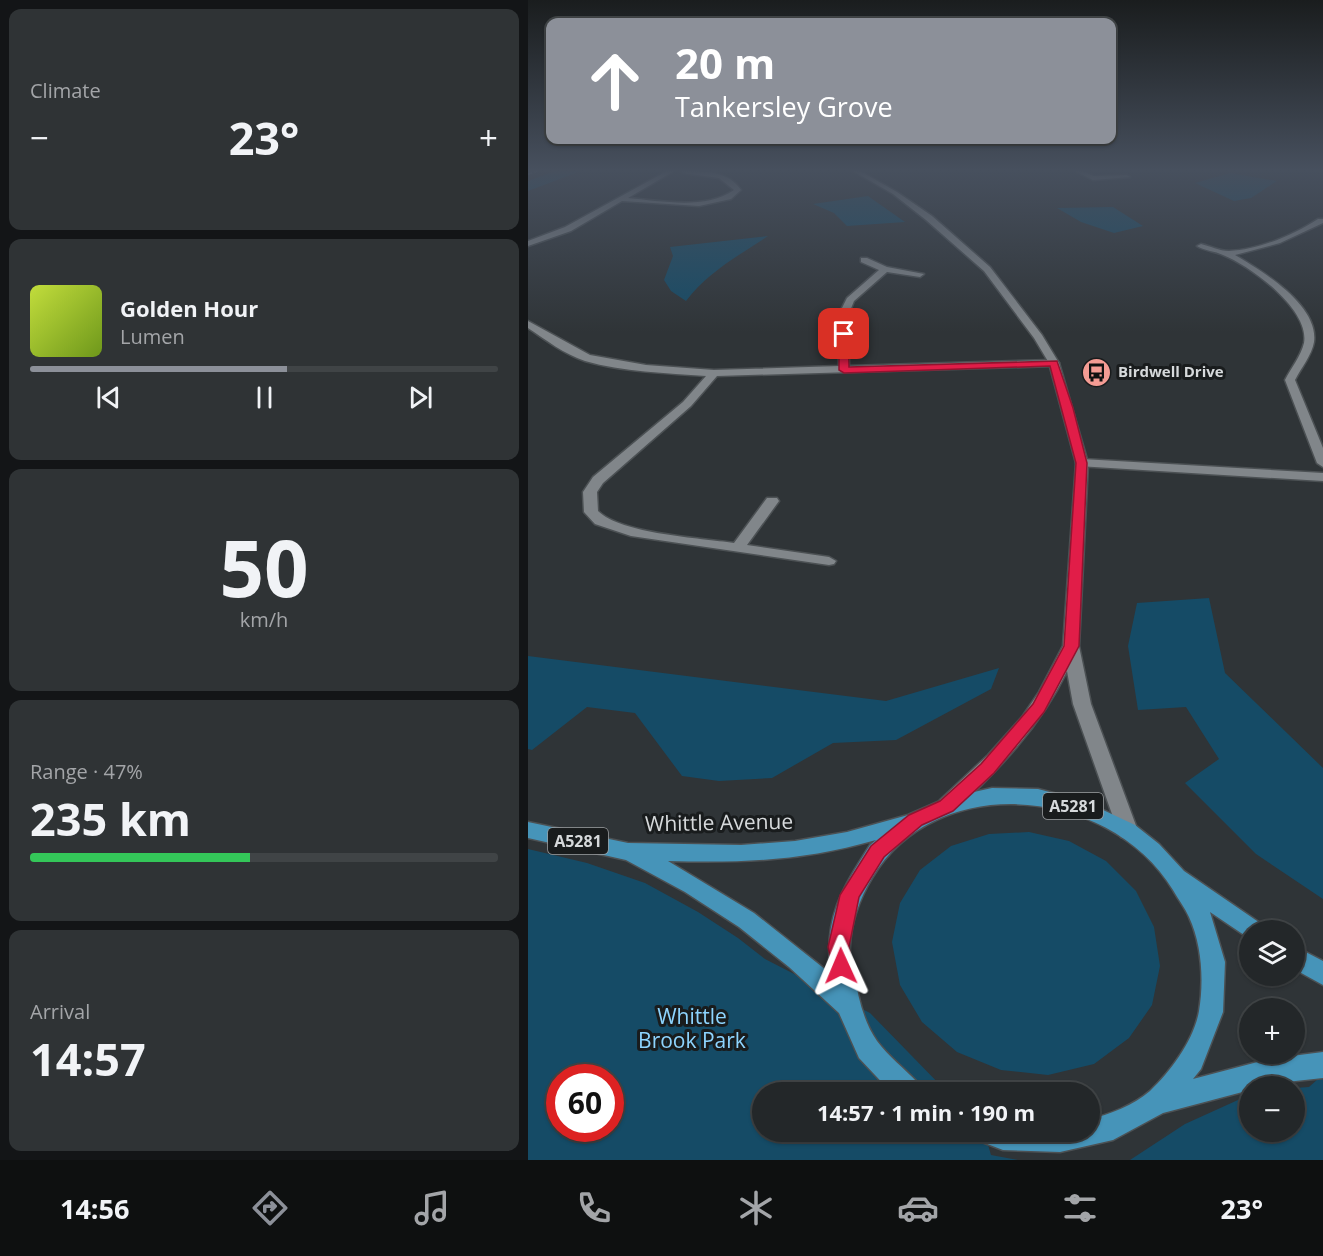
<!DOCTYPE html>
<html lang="en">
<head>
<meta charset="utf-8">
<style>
	:root { --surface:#232729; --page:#2f3335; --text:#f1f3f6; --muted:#a3a5a8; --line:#404446; --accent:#8c9099 }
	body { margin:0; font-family:"Open Sans",sans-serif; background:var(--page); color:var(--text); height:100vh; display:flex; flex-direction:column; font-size:22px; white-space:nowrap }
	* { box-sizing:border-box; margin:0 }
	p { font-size:20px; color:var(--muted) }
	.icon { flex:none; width:33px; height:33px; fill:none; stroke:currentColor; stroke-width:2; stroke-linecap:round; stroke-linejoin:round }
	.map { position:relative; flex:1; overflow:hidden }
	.sheet { display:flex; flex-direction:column; gap:9px; padding:9px; background:#131517; width:528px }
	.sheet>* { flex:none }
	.hud { position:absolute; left:18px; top:18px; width:570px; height:126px; border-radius:12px; box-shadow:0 2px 4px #0004,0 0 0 2px var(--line); background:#8c9099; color:#fff; overflow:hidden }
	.tools { position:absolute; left:711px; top:920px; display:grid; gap:12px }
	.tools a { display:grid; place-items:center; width:66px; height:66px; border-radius:50%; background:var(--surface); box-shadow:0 2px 4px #0004,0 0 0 2px var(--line); font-size:30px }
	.speed { position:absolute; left:18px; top:1064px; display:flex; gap:12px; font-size:30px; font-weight:700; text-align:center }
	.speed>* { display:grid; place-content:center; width:78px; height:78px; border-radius:50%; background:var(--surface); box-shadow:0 2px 4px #0004,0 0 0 2px var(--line); line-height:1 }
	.speed .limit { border:9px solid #d22; background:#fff; color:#111 }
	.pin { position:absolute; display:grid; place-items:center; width:51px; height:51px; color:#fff; margin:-26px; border-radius:12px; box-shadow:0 3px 9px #0006 }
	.me { position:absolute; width:66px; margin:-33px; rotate:359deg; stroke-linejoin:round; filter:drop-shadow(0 0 4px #0008) }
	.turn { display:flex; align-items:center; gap:21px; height:126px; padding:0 30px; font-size:27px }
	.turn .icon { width:78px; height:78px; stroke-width:2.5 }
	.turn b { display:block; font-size:42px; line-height:51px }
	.big { font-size:45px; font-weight:700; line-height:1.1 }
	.sheet .widget { flex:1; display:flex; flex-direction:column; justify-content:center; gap:9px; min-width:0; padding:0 21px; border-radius:12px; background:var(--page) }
	.sheet .dial { align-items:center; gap:0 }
	.dial b { font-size:78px; line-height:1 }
	.song { display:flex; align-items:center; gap:18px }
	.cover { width:72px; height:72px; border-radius:9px; background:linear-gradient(135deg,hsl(70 70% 55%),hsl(80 70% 35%)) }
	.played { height:6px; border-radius:3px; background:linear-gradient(90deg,var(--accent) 55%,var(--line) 55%) }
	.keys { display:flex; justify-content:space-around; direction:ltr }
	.heat { display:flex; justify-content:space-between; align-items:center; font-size:33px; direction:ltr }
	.charge { height:9px; border-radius:4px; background:linear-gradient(90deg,#34c759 47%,var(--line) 0) }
	.trip { position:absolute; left:224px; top:1082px; width:348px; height:60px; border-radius:30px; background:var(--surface); box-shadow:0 2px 4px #0004,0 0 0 2px var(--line); font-weight:700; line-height:60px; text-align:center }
	.menu { display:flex; height:96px; justify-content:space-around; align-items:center; background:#0e1010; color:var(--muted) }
	.menu .icon { width:42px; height:42px }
	.menu .on { color:var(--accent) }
	.menu b { font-size:27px; color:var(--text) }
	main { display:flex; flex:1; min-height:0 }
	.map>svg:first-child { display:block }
	.green { fill:#154b66; fill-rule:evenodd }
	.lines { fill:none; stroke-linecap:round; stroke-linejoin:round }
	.minor-casing { stroke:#4c5154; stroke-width:3 }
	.tertiary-casing { stroke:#4c5154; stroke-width:3 }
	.primary-casing { stroke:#4c5154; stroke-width:3 }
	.minor { fill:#81868a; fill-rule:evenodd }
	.tertiary { fill:#81868a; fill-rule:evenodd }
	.primary { fill:#4694b9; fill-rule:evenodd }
	.rail { stroke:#7d8184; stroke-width:2; stroke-dasharray:4.5 2; stroke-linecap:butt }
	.route { fill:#e11d48; stroke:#92132f; stroke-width:1.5 }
	.labels { text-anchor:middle; stroke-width:6; stroke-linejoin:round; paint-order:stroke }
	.far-poi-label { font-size:15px; font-weight:bold; fill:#d6d9db; stroke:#191c1d; text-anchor:start }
	.shield { fill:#191c1d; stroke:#9da0a2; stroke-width:1.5 }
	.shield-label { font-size:16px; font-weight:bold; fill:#d6d9db }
	.near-street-label { font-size:21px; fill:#d6d9db; stroke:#191c1d }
	.near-park-label { font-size:21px; fill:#8dd4fe; stroke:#191c1d }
</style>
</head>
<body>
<main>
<section class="sheet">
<div class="widget"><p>Climate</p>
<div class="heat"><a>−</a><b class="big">23°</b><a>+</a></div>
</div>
<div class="widget">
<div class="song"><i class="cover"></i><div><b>Golden Hour</b><p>Lumen</p></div></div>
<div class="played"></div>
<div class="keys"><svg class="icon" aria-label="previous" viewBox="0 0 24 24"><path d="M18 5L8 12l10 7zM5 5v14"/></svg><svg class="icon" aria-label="pause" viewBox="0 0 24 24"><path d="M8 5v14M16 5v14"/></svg><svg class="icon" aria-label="next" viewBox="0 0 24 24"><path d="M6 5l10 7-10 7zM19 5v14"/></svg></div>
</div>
<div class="widget dial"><b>50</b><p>km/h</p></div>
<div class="widget"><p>Range · 47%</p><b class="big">235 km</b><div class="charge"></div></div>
<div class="widget"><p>Arrival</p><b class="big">14:57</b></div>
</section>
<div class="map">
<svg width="795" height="1160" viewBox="0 0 795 1160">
	<rect width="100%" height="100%" fill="#2f3437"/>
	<path class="green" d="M27,171h26l-53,20v-10z
		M702,173l47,8 -26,17 -17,3 -39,-18z
		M340,196l37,26 -58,4 -13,-13 -21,-9z
		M585,207l30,19 -29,7 -33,-11 -24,-14z
		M240,236c-30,20 -60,36 -82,65l-15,-10 -7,-11 9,-24 -3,-9z
		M681,598l16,75 98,95v131l-67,-45 -71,-71 34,-24 -33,-52 -48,3 -10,-64 9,-43z
		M0,656l358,45 113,-33 -8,21 -95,51 -63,3 -61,35 -53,3 -37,-5 -47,-63 -48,-6 -55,43 -4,-1z
		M501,832l40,9 37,20 30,30 18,36 6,39 -8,39 -23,33 -35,26 -46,11 -47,-5 -44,-18 -35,-30 -22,-37 -8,-43 8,-39 20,-33 31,-24 38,-12z
		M0,849l59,14 58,20 53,29 40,26 27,21 105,54 77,79h-185v39h222l7,24 27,5h-490zM32,1077h50v51h-50z
		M790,1079h5v81h-193l55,-36 64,-29 1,36h44l1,-43 14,-1z"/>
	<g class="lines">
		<defs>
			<path id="minor" d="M139,171h7l-46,27c33,3 78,12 106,-8l-15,-12 -36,-5 -3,-2c22,0 48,-1 61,19l-10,9 -32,7 -77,-5 -51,30 -43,15v-5l37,-14z
				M547,171h7l12,5 33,-1 3,2 -37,3z
				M790,219h5v4l-43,20 -45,12c27,16 84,50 79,87 -2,13 -13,26 -19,38l28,68v19l-6,-4 -32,-83c6,-12 16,-24 19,-37 6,-33 -53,-77 -81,-88 -8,-4 -18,-4 -26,-9l4,-2c9,2 18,7 28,7 29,-1 65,-16 89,-32z
				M333,258h6l20,9 37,7 -4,3 -33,-5 -33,29 -6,15 1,50 205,-6 5,3 -5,3 -337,10 -26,30 -88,77 -6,9 1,19c23,23 103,27 136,32l33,-45h10l2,3 -32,44 82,12 7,4 -2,3 -5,1 -198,-29 -36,-12 -11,-12 -1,-20 10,-15 90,-75 23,-26c-40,-3 -83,-4 -121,-15 -21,-7 -39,-21 -57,-33v-7l62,34 56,10 68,5 125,-4 -1,-50 9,-18 32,-28 -18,-8z
				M554,459l241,14v8l-245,-15 -2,-3 2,-3z"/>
			<path id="tertiary" d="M325,171h7l37,21 35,24 58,51 52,68 17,28 29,100 -9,183 12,58 47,127 -3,6 -7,2 -7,-2 -3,-6 -45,-127 -6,-33c-27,56 -68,98 -113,141l-7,2 -7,-2 -3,-6 3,-6 48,-45 34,-38 17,-25 24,-46 13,-183 -27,-100 -15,-25 -50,-67 -58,-51 -33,-26z"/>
			<path id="primary" d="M464,788l46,1 46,12 51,24 24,19 25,27 76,52 3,7h-13v9l-40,-27 15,50 -2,50 -22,57 -8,10 76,-20 54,-7v26l-73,8v4l-87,23 -50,27 -53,12 -57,-2 -26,-10 -4,-9h116v-12c20,-4 45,-14 61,-28 21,-20 44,-51 49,-80 5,-30 3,-66 -10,-94 -4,-9 -11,-18 -16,-27 -62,-103 -236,-121 -301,-12 -12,20 -21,45 -22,68 -1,9 2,19 4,27 4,23 9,48 23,68 11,15 28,28 41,42l4,9h-31l-32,-34 -20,-45 -50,-46 -50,-40 -54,-35 -59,-32 -98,-22v-16l100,21 113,2 54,-4 52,-9 61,-17 39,-17zM348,840l-6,5c-28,44 -47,74 -39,129l-77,-61 -86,-52c76,2 134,0 208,-21z
				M766,946l29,15v24l-29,-16z"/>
		</defs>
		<use href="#minor" class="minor-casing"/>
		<use href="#tertiary" class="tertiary-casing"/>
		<use href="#primary" class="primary-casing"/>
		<use href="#minor" class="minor"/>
		<use href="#tertiary" class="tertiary"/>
		<use href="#primary" class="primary"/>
		<path class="rail" d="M0,174l9,-3"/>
	</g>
	<linearGradient id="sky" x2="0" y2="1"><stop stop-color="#1a1d1e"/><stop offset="0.51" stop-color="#47505e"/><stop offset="1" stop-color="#47505e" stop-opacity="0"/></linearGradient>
	<rect width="795" height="333" fill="url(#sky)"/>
	<path class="route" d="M316,331l4,3 1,33 208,-6 16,47 14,55 -8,183 -35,66 -50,61 -41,38 -31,14 -38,32 -25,40 -10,50 3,19 -3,7 -8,3 -7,-3 -6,-26 12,-52 31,-49 38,-31 31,-14 41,-37 52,-60 31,-58 12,-183 -26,-97 -206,7 -5,-3v-36z"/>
	<defs>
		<symbol id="bus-disc" viewBox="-11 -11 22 22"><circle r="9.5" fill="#f59c94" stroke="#191c1d"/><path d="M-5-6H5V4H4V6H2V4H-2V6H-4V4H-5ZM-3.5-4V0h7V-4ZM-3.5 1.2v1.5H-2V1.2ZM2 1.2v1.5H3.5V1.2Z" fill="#111"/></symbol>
	</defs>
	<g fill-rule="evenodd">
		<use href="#bus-disc" x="552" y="356" width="33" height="33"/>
	</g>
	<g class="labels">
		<g class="far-poi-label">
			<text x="590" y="377">Birdwell Drive</text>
		</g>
		<g class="shield">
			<rect x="515" y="793" width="60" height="26" rx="4.5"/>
			<rect x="20" y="828" width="60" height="26" rx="4.5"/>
		</g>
		<g class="shield-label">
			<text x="545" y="812">A5281</text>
			<text x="50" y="847">A5281</text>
		</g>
		<g class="near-street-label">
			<text transform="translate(191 823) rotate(-1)" y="7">Whittle Avenue</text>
		</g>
		<g class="near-park-label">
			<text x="164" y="1024">Whittle<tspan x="164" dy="24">Brook Park</tspan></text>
		</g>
	</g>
</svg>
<div class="tools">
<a><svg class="icon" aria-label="layers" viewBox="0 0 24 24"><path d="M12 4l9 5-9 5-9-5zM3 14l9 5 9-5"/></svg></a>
<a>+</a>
<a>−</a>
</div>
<div class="speed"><div class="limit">60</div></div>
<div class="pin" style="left:316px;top:334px;background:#d93025"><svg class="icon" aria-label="arrive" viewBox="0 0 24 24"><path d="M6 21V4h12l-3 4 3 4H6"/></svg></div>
<svg class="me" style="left:313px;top:966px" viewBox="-20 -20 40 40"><path d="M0-17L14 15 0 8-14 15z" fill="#e11d48" stroke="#fff" stroke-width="4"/></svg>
<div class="trip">14:57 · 1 min · 190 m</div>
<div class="hud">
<div class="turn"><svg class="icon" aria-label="ahead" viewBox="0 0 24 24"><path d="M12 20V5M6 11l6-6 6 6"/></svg><div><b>20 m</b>Tankersley Grove</div></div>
</div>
</div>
</main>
<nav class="menu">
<b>14:56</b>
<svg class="icon on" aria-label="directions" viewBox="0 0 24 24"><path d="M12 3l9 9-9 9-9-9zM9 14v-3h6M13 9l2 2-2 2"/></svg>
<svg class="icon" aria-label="music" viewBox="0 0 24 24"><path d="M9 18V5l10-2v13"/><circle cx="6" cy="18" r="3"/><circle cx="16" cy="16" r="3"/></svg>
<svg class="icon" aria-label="phone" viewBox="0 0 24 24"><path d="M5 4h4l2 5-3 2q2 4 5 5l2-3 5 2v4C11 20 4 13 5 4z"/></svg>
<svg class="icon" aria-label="climate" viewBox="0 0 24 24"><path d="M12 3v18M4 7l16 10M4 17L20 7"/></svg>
<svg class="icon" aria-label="car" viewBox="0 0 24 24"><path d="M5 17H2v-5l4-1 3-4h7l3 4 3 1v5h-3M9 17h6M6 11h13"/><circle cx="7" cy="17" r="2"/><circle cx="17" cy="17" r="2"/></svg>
<svg class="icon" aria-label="filters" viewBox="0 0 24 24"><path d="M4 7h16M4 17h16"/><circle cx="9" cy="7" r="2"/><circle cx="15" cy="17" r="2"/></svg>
<b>23°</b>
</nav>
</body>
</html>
